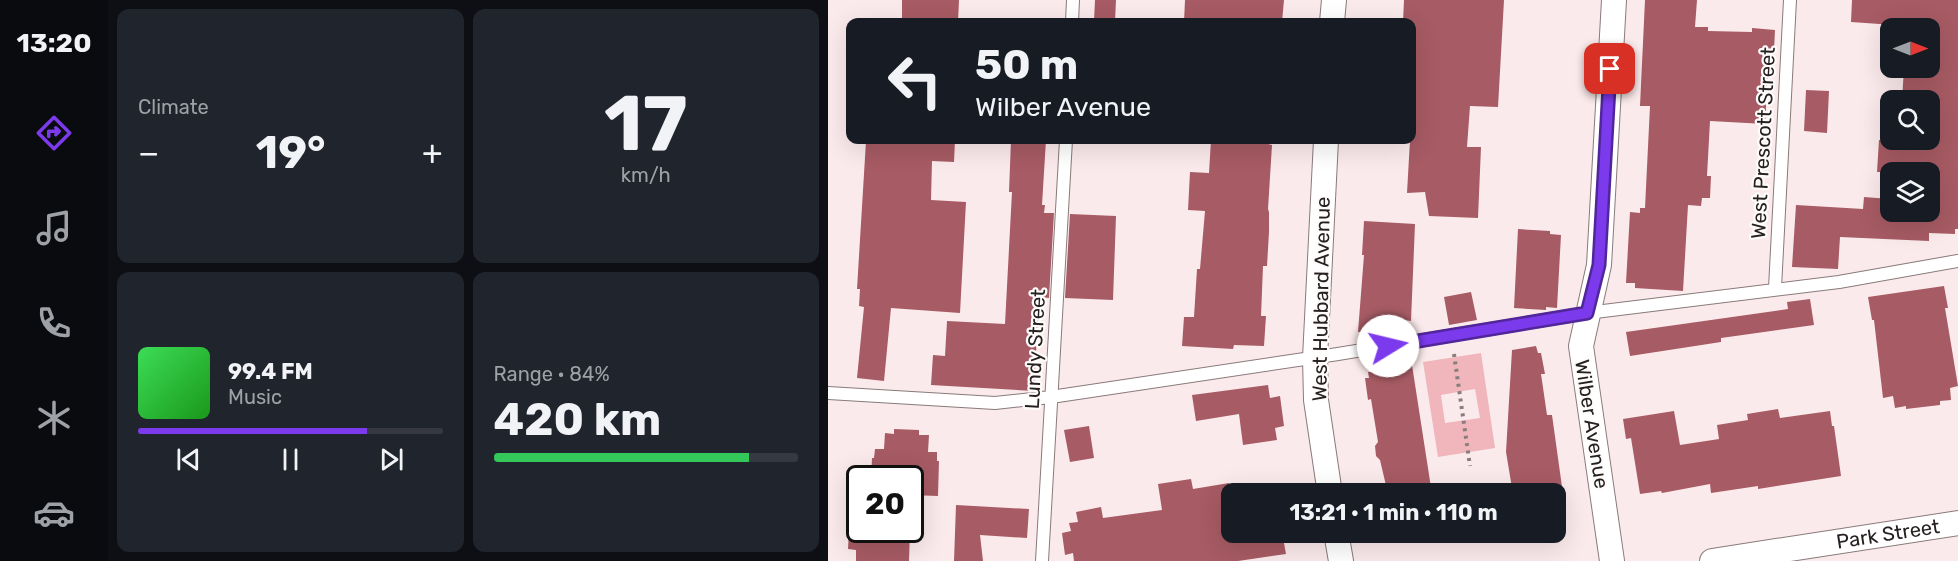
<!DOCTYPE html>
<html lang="en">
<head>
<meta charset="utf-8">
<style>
	:root { --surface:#171b24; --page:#20242c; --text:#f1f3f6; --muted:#9ea1a6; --line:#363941; --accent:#7c3aed }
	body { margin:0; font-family:Rubik,sans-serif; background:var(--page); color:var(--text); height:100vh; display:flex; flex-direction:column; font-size:22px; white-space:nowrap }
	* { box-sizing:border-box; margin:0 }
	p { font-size:20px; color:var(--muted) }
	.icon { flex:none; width:33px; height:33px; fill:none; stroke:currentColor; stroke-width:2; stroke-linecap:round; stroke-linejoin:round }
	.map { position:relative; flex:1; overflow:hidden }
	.panel { display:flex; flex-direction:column; gap:9px; padding:9px; background:#0d0f14; width:720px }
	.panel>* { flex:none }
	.guide { position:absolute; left:18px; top:18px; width:570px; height:126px; border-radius:12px; box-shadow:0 6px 24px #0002; background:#171b24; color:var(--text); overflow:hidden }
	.needle { width:39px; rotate:90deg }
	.buttons { position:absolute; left:1052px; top:18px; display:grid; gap:12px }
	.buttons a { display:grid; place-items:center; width:60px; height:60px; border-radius:12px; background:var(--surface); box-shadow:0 6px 24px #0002; font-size:30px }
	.speed { position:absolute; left:18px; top:465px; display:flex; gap:12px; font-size:30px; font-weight:700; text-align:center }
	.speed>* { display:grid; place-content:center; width:78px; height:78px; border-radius:50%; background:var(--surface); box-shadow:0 6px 24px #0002; line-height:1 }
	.speed .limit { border:3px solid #111; border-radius:9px; background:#fff; color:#111 }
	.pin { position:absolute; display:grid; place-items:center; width:51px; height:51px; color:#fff; margin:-26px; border-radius:12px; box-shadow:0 3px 9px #0006 }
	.me { position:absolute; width:66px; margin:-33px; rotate:81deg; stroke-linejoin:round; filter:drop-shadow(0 0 4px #0008) }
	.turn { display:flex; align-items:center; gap:21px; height:126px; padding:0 30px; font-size:27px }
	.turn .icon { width:78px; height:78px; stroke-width:2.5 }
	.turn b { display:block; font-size:42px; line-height:51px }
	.big { font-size:45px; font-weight:700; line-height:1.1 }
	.panel .tile { flex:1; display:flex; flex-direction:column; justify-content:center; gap:9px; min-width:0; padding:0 21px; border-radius:12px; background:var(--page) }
	.panel .dial { align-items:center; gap:0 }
	.dial b { font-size:78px; line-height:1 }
	.song { display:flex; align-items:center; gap:18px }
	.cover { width:72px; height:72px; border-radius:9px; background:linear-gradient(135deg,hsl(130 70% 55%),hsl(120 70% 35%)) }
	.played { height:6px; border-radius:3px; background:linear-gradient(90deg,var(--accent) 75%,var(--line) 75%) }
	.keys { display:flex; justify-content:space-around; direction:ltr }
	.heat { display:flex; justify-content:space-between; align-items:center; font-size:33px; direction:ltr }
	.charge { height:9px; border-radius:4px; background:linear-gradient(90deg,#34c759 84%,var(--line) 0) }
	.panel .tiles { flex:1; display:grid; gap:9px; grid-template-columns:repeat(2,1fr) }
	.trip { position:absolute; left:393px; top:483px; width:345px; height:60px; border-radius:12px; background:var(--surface); box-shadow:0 6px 24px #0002; font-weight:700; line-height:60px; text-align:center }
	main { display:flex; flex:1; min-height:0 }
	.tabs { display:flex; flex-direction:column; width:108px; justify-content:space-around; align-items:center; background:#090b0e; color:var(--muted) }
	.tabs .icon { width:42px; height:42px }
	.tabs .on { color:var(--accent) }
	.tabs b { font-size:27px; color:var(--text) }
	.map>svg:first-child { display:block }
	.green { fill:#f0b6bb; fill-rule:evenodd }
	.building { fill:#a75b64 }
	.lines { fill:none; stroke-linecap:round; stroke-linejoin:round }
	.lane-casing { stroke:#897a7b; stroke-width:14 }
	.street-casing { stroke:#897a7b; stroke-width:26 }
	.path { stroke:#897e7e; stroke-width:4; stroke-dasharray:3 4.5; stroke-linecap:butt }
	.lane { stroke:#fff; stroke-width:12 }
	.street { stroke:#fff; stroke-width:24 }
	.route-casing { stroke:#51269a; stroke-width:15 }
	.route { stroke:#7c3aed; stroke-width:10 }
	.labels { text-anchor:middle; stroke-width:4.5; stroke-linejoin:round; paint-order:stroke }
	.street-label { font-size:20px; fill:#262020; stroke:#fefbfb }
</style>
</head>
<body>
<main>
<nav class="tabs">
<b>13:20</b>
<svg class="icon on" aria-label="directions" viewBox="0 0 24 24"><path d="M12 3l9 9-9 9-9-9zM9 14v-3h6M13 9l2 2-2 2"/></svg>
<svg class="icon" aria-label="music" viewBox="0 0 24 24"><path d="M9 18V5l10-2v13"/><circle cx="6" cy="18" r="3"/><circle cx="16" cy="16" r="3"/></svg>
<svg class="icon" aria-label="phone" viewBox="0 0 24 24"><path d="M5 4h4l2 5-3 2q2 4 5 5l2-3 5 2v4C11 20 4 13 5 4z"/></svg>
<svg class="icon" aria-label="climate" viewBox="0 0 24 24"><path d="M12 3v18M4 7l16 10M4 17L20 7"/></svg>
<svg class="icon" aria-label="car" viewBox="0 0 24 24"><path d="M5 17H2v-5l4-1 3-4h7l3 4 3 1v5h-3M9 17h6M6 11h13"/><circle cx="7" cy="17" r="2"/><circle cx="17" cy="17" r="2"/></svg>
</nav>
<section class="panel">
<div class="tiles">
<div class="tile"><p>Climate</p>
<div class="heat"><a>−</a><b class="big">19°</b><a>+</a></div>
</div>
<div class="tile dial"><b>17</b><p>km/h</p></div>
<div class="tile">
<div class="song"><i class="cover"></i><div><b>99.4 FM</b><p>Music</p></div></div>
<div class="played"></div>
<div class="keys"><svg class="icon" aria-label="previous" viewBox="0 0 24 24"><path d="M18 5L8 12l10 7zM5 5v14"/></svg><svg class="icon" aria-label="pause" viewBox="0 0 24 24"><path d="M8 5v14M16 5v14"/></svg><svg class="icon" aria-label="next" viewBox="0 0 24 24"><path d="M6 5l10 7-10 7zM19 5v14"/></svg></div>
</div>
<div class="tile"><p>Range · 84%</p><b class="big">420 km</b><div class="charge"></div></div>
</div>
</section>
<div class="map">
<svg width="1130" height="561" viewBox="0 0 1130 561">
	<rect width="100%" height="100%" fill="#fbeaeb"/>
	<path class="green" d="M653,353l14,95 -57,9 -15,-95zM647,389l5,29 -35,5 -4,-28z"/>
	<path class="building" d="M74,0h57l-1,22h-56z
		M267,0h21l-1,22 -21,-1z
		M357,0h99l-2,22h-98z
		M576,0h100l-6,107 -28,-1 -3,41h14l-3,71 -49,-2 -4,-24 -18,1 3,-53h2v-118h-9z
		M817,0h52l-2,27h13v4l44,1v-4l23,2 -2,41h-5l-3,53 -55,-3 -3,55h4l-1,22h-8l-1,8 -13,-1 -5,86 -48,-3v-5h-9l4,-71 10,1v-5h5l5,-102h-10z
		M1024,0h106v229h-3v5l-26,-1v8l-89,-4 -2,32 -46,-2 4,-62 67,4 1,-12 26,2v13h39v-40h-52l2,-32h50v-40h-27l2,-32h25v-40h-31l-4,-3 -43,-3z
		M978,90l23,1 -2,42 -23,-2z
		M52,140h75l-1,22 -22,-1 -1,39 35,2 -6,111 -69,-5 -7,73 -27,-3 7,-71 -5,-1 1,-17h-3l9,-148 14,1z
		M183,140h35l-4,65h3l-1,8h10l-5,85 -10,-1 -5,94 -103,-6 2,-30 12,1 2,-35 58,3 7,-132h-3z
		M383,140h57v4l4,1 -4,64 1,3v20l-2,34h-4l-2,50h5l-2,30 -30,-1 -1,4 -51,-3 2,-29h10l3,-48h3l5,-58 -17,-1 2,-38 19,1z
		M242,214l46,2 -3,84 -48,-2z
		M536,221l51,3 -4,97 -8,-1v14l-45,-2 6,-77h-2z
		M690,229l32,2v3l11,1 -4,73 -11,-1v3l-32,-2z
		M1116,286l4,22h-3l13,78 -8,2 1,12 -11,1v4l-34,4v-3l-11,2 -2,-12 -10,2 -9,-78h-2l-4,-23z
		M643,292l6,28 -28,5 -5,-28z
		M982,299l4,26 -93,13v4l-91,14 -4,-24 162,-23 -1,-7z
		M708,346l2,7h3l4,21h-4l6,41h5l11,79h-50l-7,-42 6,-102z
		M584,365l20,129h-44l-8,-34 -4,-4 -1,-10 3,-4 -7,-43 -3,1 -3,-22h4l-1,-6z
		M440,385l2,13 10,-2 4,30 -9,2 2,12 -34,5 -4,-31 -43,7 -4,-26z
		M950,409l2,9 50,-7 2,15h2l7,50 -83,13v-3l-47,7 -1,-9 -48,9 -1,-2 -21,3 -9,-56 -5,1 -3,-20 51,-8 6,34 39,-6 -2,-14 31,-5 -1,-6z
		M261,426l5,32 -24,4 -6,-32z
		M66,429l25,1v5h10l-1,17h9v9h2l-1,35 -28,-1v-17h-39l1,-20h2l1,-9h9l1,-16 9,1z
		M363,479l2,10 36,-6 3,19v30h50l4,22 -48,7h-164l-1,-8 -8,2 -3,-22 9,-2 -2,-8 9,-1 -2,-10 25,-5 2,11 59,-8 -4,-26z
		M128,505l73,4 -2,29 -47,-3 3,26h-29z
		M21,530h61l-1,31h-53v-11l-8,-1z"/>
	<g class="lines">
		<defs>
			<path id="lane" d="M244,22l1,-22
				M947,288l15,-288
				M0,393l167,10 56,-6 287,-43 249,-41 252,-31 119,-21
				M214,561l24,-421"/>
			<g id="street">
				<path d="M504,22l2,-22"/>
				<path d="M498,140l-11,218 1,42 14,94"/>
				<path d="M508,532l5,29"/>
				<path d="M784,561l-31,-215 18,-81 15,-265"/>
				<path id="s1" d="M884,561l246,-38"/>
			</g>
		</defs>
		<use href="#lane" class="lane-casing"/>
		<use href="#street" class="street-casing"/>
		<path class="path" d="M626,354l16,112"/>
		<use href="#lane" class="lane"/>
		<use href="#street" class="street"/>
	</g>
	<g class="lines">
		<defs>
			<path id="route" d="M560,346l199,-33 12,-48 11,-196"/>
		</defs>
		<use href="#route" class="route-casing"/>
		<use href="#route" class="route"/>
	</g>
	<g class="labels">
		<g class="street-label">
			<text transform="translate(935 143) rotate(-87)" y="7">West Prescott Street</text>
			<text transform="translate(493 299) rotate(-89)" y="7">West Hubbard Avenue</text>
			<text transform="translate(207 349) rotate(-87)" y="7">Lundy Street</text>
			<text transform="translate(764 424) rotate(81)" y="7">Wilber Avenue</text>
			<text dy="7" stroke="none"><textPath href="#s1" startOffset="178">Park Street</textPath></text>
		</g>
	</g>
</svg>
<div class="buttons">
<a><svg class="needle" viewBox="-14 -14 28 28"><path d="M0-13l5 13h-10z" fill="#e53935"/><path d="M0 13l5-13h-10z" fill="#9ea1a6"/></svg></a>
<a><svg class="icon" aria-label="search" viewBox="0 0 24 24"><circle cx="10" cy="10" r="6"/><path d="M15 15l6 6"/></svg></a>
<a><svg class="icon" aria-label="layers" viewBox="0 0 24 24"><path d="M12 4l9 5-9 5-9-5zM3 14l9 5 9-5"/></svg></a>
</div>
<div class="speed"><div class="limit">20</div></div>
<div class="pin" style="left:782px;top:69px;background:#d93025"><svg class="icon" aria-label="arrive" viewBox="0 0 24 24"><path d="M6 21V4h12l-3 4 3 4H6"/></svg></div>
<svg class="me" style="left:560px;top:346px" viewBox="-20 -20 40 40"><circle r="19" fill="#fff"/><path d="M0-13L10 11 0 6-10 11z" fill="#7c3aed"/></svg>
<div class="trip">13:21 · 1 min · 110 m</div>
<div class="guide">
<div class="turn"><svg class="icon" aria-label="left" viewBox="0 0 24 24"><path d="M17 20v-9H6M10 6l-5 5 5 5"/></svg><div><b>50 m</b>Wilber Avenue</div></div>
</div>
</div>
</main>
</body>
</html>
